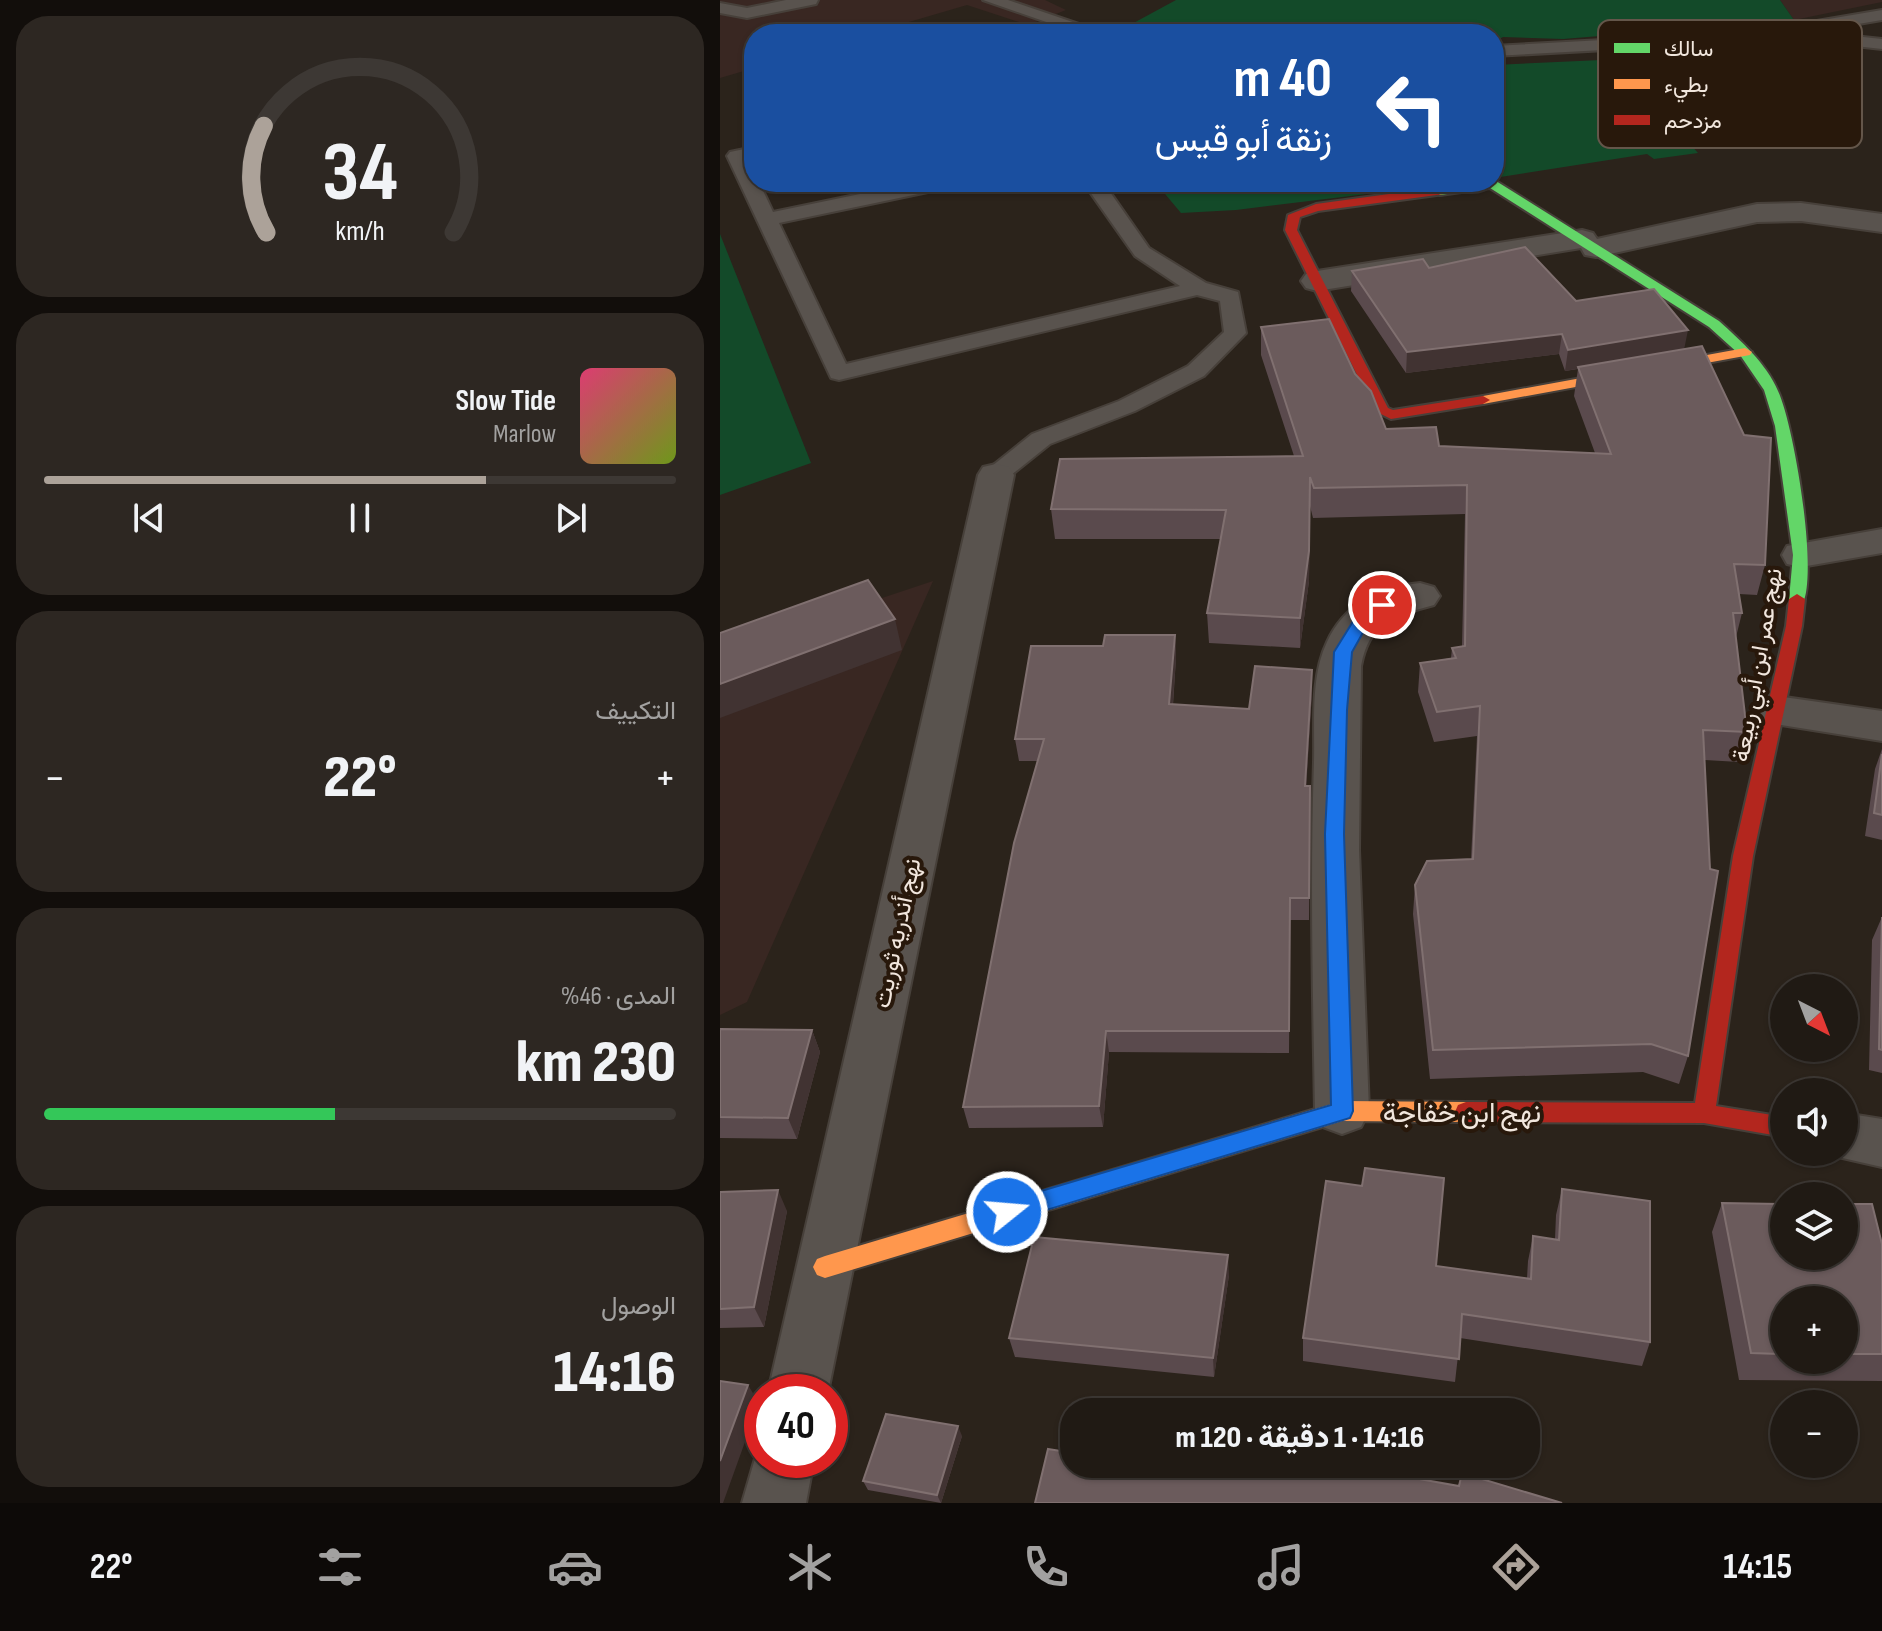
<!DOCTYPE html>
<html lang="ar">
<head>
<meta charset="utf-8">
<style>
	:root { --surface:#201a14; --page:#2d2722; --text:#f1f3f6; --muted:#a2a1a0; --line:#3d3834; --accent:#aca299 }
	body { margin:0; font-family:"Sofia Sans Condensed",Vazirmatn,sans-serif; background:var(--page); color:var(--text); direction:rtl; height:100vh; display:flex; flex-direction:column; font-size:30px; white-space:nowrap }
	* { box-sizing:border-box; margin:0 }
	p { font-size:26px; color:var(--muted) }
	.icon { flex:none; width:44px; height:44px; fill:none; stroke:currentColor; stroke-width:2; stroke-linecap:round; stroke-linejoin:round }
	.map { position:relative; flex:1; overflow:hidden; direction:ltr }
	.panel { display:flex; flex-direction:column; gap:16px; padding:16px; background:#120e0b; width:720px }
	.panel>* { flex:none }
	.hud { position:absolute; left:24px; top:24px; width:760px; height:168px; border-radius:32px; box-shadow:0 2px 6px #0004,0 0 0 2px var(--line); direction:rtl; background:#1a4fa0; color:#fff; overflow:hidden }
	.needle { width:52px; rotate:138deg }
	.fabs { position:absolute; left:1050px; top:974px; display:grid; gap:16px }
	.fabs a { display:grid; place-items:center; width:88px; height:88px; border-radius:50%; background:var(--surface); box-shadow:0 2px 6px #0004,0 0 0 2px var(--line); font-size:40px }
	.speed { position:absolute; left:24px; top:1374px; display:flex; gap:16px; font-size:40px; font-weight:700; text-align:center }
	.speed>* { display:grid; place-content:center; width:104px; height:104px; border-radius:50%; background:var(--surface); box-shadow:0 2px 6px #0004,0 0 0 2px var(--line); line-height:1 }
	.speed .limit { border:12px solid #d22; background:#fff; color:#111 }
	.pin { position:absolute; display:grid; place-items:center; width:68px; height:68px; color:#fff; margin:-34px; border:4px solid #fff; border-radius:50%; box-shadow:0 2px 8px #0007 }
	.me { position:absolute; width:88px; margin:-44px; rotate:73deg; stroke-linejoin:round; filter:drop-shadow(0 0 6px #0008) }
	.turn { display:flex; align-items:center; gap:28px; height:168px; padding:0 40px; font-size:36px }
	.turn .icon { width:104px; height:104px; stroke-width:2.5 }
	.turn b { display:block; font-size:56px; line-height:68px }
	.big { font-size:60px; font-weight:800; line-height:1.1 }
	.panel .tile { flex:1; display:flex; flex-direction:column; justify-content:center; gap:12px; min-width:0; padding:0 28px; border-radius:32px; background:var(--page) }
	.panel .dial { align-items:center; gap:0 }
	.dial svg { height:208px; overflow:visible; fill:none; stroke:var(--line); stroke-width:7; stroke-linecap:round; text-anchor:middle }
	.dial text { fill:var(--text); stroke:none }
	.song { display:flex; align-items:center; gap:24px }
	.cover { width:96px; height:96px; border-radius:12px; background:linear-gradient(135deg,hsl(340 70% 55%),hsl(80 70% 35%)) }
	.played { height:8px; border-radius:4px; background:linear-gradient(90deg,var(--accent) 70%,var(--line) 70%) }
	.keys { display:flex; justify-content:space-around; direction:ltr }
	.heat { display:flex; justify-content:space-between; align-items:center; font-size:44px; direction:ltr }
	.charge { height:12px; border-radius:6px; background:linear-gradient(90deg,#34c759 46%,var(--line) 0) }
	.trip { position:absolute; left:340px; top:1398px; width:480px; height:80px; border-radius:32px; background:var(--surface); box-shadow:0 2px 6px #0004,0 0 0 2px var(--line); font-weight:800; line-height:80px; text-align:center; direction:rtl }
	.tabs { display:flex; height:128px; justify-content:space-around; align-items:center; background:#0d0a08; color:var(--muted) }
	.tabs .icon { width:56px; height:56px }
	.tabs .selected { color:var(--accent) }
	.tabs b { font-size:36px; color:var(--text) }
	main { display:flex; flex:1; min-height:0 }
	.map>svg:first-child { display:block }
	.education { fill:#392722 }
	.green { fill:#134a29 }
	.lines { fill:none; stroke-linecap:round; stroke-linejoin:round }
	.lane-casing { stroke:#47403a; stroke-width:4 }
	.street-casing { stroke:#47403a; stroke-width:4 }
	.fast-casing { stroke:#47403a; stroke-width:4 }
	.slow-casing { stroke:#47403a; stroke-width:4 }
	.jam-casing { stroke:#47403a; stroke-width:4 }
	.lane { fill:#59534e; fill-rule:evenodd }
	.street { fill:#59534e; fill-rule:evenodd }
	.fast { fill:#63d668; fill-rule:evenodd }
	.slow { fill:#ff974d; fill-rule:evenodd }
	.jam { fill:#b3261e; fill-rule:evenodd }
	.wall { fill:#5a4a4d; fill-rule:evenodd }
	.shaded-wall { fill:#413332 }
	.building { fill:#6b5b5c; stroke:#807070; stroke-width:2 }
	.route { fill:#1a73e8; stroke:#114b97; stroke-width:2 }
	.labels { text-anchor:middle; stroke-width:8; stroke-linejoin:round; paint-order:stroke }
	.street-label { font-size:24px; fill:#f1e6dd; stroke:#28180b }
	.near-street-label { font-size:28px; fill:#f1e6dd; stroke:#28180b }
	.key { fill:#28180b; stroke:#64564a; stroke-width:2 }
	.key-label { font-size:22px; fill:#f1e6dd }
</style>
</head>
<body>
<main>
<div class="map">
<svg width="1162" height="1503" viewBox="0 0 1162 1503">
	<rect width="100%" height="100%" fill="#2b231b"/>
	<path class="education" d="M0,0h325l21,10 -38,15 -61,-20 -99,29h-114v34l-34,10z
		M1060,0h102v2l-88,18z
		M213,581l-186,421 -27,13v-363z"/>
	<path class="green" d="M456,0h604l14,20 -231,19 -60,-2 -9,5v-8h-344l-22,-8z
		M881,60l11,14 44,-9 75,61 -16,11 -25,7 8,9 -44,6 -7,-5 -153,24v-113z
		M435,182h311l-230,28 -55,3z
		M0,234l91,229 -91,32z"/>
	<g class="lines">
		<defs>
			<path id="lane" d="M66,0h32l-2,4 -69,14 -27,-5v-10l27,5z
				M263,0h25l100,34h-27z
				M1162,10v10l-130,22 -258,14v-10l258,-14z
				M1096,32l66,7v10l-72,-8v-8z
				M34,147v12l-6,1 6,22h5l14,30 145,-30h39l-10,6 -168,35 67,141 334,-78 -45,-30 -52,-74h20l46,66 57,35 32,9 8,41 -42,43 -69,35 -85,33 -45,36h-18l-4,-5 4,-5 45,-36 87,-33 69,-35 36,-34 -4,-31 -23,-6 -358,85 -8,-2 -104,-222 3,-4z"/>
			<path id="street" d="M1081,203l81,11v18l-81,-11 -44,1 -161,35 -11,-2 -4,-7 -264,43 -11,-3 -5,-7 5,-7 11,-3 265,-41 11,3 4,6 160,-35z
				M276,464l13,3 5,8 -186,917h-60l210,-917 5,-8z
				M1162,529v24l-81,14 -14,-3 -5,-9 5,-9z
				M700,583l14,4 6,9 -6,9c-40,11 -64,15 -73,61l-2,184 10,261 -8,16 -19,7 -19,-7 -8,-16c-2,-116 -5,-232 -1,-349 1,-38 -4,-85 13,-120 18,-39 52,-55 93,-59z
				M1057,696l105,15v30l-120,-19 -6,-11 6,-11z
				M1124,1113l38,6v48l-57,-13 19,-2z
				M41,1438l1,22h52l-8,43h-64z"/>
			<path id="fast" d="M776,181l223,140c22,20 47,42 59,70 16,34 40,179 25,212h-12l-2,-4 4,-44 -18,-129 -11,-36 -24,-35 -31,-28 -219,-139 -50,7 -6,-4 6,-4z"/>
			<path id="slow" d="M1025,348l7,4 -2,3 -267,49 -7,-4 7,-4z
				M622,1101l124,1 8,3 3,7 -3,7 -8,3 -124,-1 -517,157 -8,-3 -4,-8 4,-8 8,-3z"/>
			<path id="jam" d="M720,187l6,4 -2,3 -126,17 -18,6 -3,13 91,178 5,2 90,-14 7,4 -7,4 -92,15 -16,-8 -90,-181 3,-15 28,-11z
				M1077,594l8,5 -3,27 -49,230 -37,250 68,11v20l-80,-14 -238,-1 -8,-3 -3,-7 3,-7 8,-3 229,1 38,-247 53,-230 3,-27z"/>
		</defs>
		<use href="#lane" class="lane-casing"/>
		<use href="#street" class="street-casing"/>
		<use href="#fast" class="fast-casing"/>
		<use href="#slow" class="slow-casing"/>
		<use href="#jam" class="jam-casing"/>
		<use href="#lane" class="lane"/>
		<use href="#street" class="street"/>
		<use href="#fast" class="fast"/>
		<use href="#slow" class="slow"/>
		<use href="#jam" class="jam"/>
	</g>
	<path class="wall" d="M709,268l147,33 108,48 81,216 -8,30 -18,-1 3,19 -6,24 11,95 -8,30 -34,-2 -17,296 -9,28 -36,-12 -213,7 -17,-165 2,-29 56,-26 6,-123 -43,6 -16,-50 2,-29 31,-5 1,-10 10,-2 3,-132 -152,4 -3,-12 -1,75 -9,67 -91,-5 -2,-30 14,-74h-166l-4,-30 243,-53 -33,-101v-28l94,47 31,55 53,17 156,7 -21,-57 4,-27 -13,2 -6,-17 -153,19 -55,-82 1,-20z
		M455,635l1,23 -3,47 76,4 63,-39v22l-6,94h4l-1,134h-19l-1,133 -180,-1 -6,75 -134,1 -6,-21 74,-346h-18l-4,-22z
		M1162,749v91l-17,-4 10,-67z
		M1162,917v156l-13,-3 3,-130z
		M0,1029l92,1 8,22 -23,87 -77,-1z
		M842,1189l88,153 -8,24 -182,-28 -5,44 -152,-21v-23l133,-72 91,12 1,-17 5,-25 22,3 1,-24z
		M0,1192l67,19 -23,116 -44,1z
		M1002,1203l160,41v137l-143,-1 -27,-148zM1064,1300h60v60h-60z
		M509,1275l-15,102 -199,-20 -6,-19z
		M242,1436l-21,67 -73,-13 -5,-9z"/>
	<path class="shaded-wall" d="M968,330l-4,20 -119,21 3,-21z
		M842,334l-3,20 -153,19 1,-21z
		M590,477l-1,104 -9,67v-30z
		M175,619l7,31 -182,68v-34z
		M455,635l1,23 -5,69 -2,-23z
		M592,670v22l-7,117v-23z
		M92,1030l8,22 -23,87 -9,-21z
		M386,1031l3,21 -6,75 -4,-21z
		M58,1190l9,21 -23,116 -10,-20z
		M508,1255l1,20 -15,102 -1,-19z
		M28,1385l11,18 -36,100h-3v-42z
		M238,1426l4,10 -21,67 -4,-8z"/>
	<path class="building" d="M805,247l51,54 78,-12 34,41 -120,20 -6,-16 -155,18 -55,-81 71,-12 6,9z
		M609,319l26,55 16,17 15,38 50,-2 3,19 172,8 -33,-87 124,-21 42,89 27,3 -6,127 -31,-1 8,49h-9l14,119 -44,-2 7,139 8,2 -30,185 -37,-12 -218,6 -18,-165 12,-24 46,-2 7,-153 -43,6 -17,-49 36,-5 -4,-10 13,-2 2,-161 -153,3 -4,-11 -1,74 -9,67 -93,-5 19,-103 -175,-1 9,-50 243,-3 -42,-129z
		M148,580l27,39 -175,65v-51z
		M385,635h70l-6,69 80,5 6,-43 57,4 -7,116h5l-1,112h-19l-1,133h-183l-7,75 -136,1 51,-264 30,-104h-29l16,-93h72z
		M1162,754v61l-8,-2z
		M1162,917v133l-3,-1z
		M0,1029l92,1 -24,88 -68,-1z
		M645,1168l79,10 -8,88 95,13 2,-43 26,4 3,-51 88,12v141l-188,-28 -3,45 -156,-21 23,-157 36,5z
		M58,1190l-24,117 -34,2v-117z
		M1002,1203l62,1v52h60v-52h28l10,40v110h-38v-54h-60v54l-33,-1z
		M314,1237l194,18 -15,103 -204,-20z
		M0,1381l28,4 -28,76z
		M166,1414l72,12 -21,69 -74,-14z
		M328,1449l26,4v11h83l101,14 2,-14h75l124,22 3,-13 100,30h-527z"/>
	<path class="route" d="M662,599l8,6 -21,17 -17,30 -5,58 -3,124 9,277 -3,7 -343,104 -8,-3 -3,-7 3,-8 8,-3 324,-96 -6,-271 9,-182 23,-37z"/>
	<g class="labels">
		<g class="street-label">
			<text transform="translate(1037 665) rotate(-80)" y="8">نهج عمر ابن أبي ربيعة</text>
			<text transform="translate(177 933) rotate(-78)" y="8">نهج أندريه ثوريت</text>
		</g>
		<g class="near-street-label">
			<text x="742" y="1122">نهج ابن خفاجة</text>
		</g>
	</g>
	<rect x="878" y="20" width="264" height="128" rx="12" class="key"/>
	<rect x="894" y="43" width="36" height="10" fill="#63d668"/>
	<rect x="894" y="79" width="36" height="10" fill="#ff974d"/>
	<rect x="894" y="115" width="36" height="10" fill="#b3261e"/>
	<g class="key-label">
		<text x="944" y="56">سالك</text>
		<text x="944" y="92">بطيء</text>
		<text x="944" y="128">مزدحم</text>
	</g>
</svg>
<div class="fabs">
<a><svg class="needle" viewBox="-14 -14 28 28"><path d="M0-13l5 13h-10z" fill="#e53935"/><path d="M0 13l5-13h-10z" fill="#a2a1a0"/></svg></a>
<a><svg class="icon" aria-label="sound" viewBox="0 0 24 24"><path d="M4 9h4l5-4v14l-5-4H4zM17 9q2 3 0 6"/></svg></a>
<a><svg class="icon" aria-label="layers" viewBox="0 0 24 24"><path d="M12 4l9 5-9 5-9-5zM3 14l9 5 9-5"/></svg></a>
<a>+</a>
<a>−</a>
</div>
<div class="speed"><div class="limit">40</div></div>
<div class="pin" style="left:662px;top:605px;background:#d93025"><svg class="icon" aria-label="arrive" viewBox="0 0 24 24"><path d="M6 21V4h12l-3 4 3 4H6"/></svg></div>
<svg class="me" style="left:287px;top:1212px" viewBox="-20 -20 40 40"><circle r="17" fill="#1a73e8" stroke="#fff" stroke-width="3"/><path d="M0-11L8 9 0 5-8 9z" fill="#fff"/></svg>
<div class="trip">14:16 · 1 دقيقة · 120 m</div>
<div class="hud">
<div class="turn"><svg class="icon" aria-label="left" viewBox="0 0 24 24"><path d="M17 20v-9H6M10 6l-5 5 5 5"/></svg><div><b>40 m</b>زنقة أبو قيس</div></div>
</div>
</div>
<section class="panel">
<div class="tile dial"><svg viewBox="0 0 100 80">
<path d="M14 69A42 42 0 1 1 86 69"/>
<path d="M14 69A42 42 0 0 1 13 28" stroke="#aca299"/>
<text x="50" y="56" font-size="32" font-weight="700">34</text>
<text x="50" y="72" font-size="11">km/h</text>
</svg></div>
<div class="tile">
<div class="song"><i class="cover"></i><div><b>Slow Tide</b><p>Marlow</p></div></div>
<div class="played"></div>
<div class="keys"><svg class="icon" aria-label="previous" viewBox="0 0 24 24"><path d="M18 5L8 12l10 7zM5 5v14"/></svg><svg class="icon" aria-label="pause" viewBox="0 0 24 24"><path d="M8 5v14M16 5v14"/></svg><svg class="icon" aria-label="next" viewBox="0 0 24 24"><path d="M6 5l10 7-10 7zM19 5v14"/></svg></div>
</div>
<div class="tile"><p>التكييف</p>
<div class="heat"><a>−</a><b class="big">22°</b><a>+</a></div>
</div>
<div class="tile"><p>المدى · 46%</p><b class="big">230 km</b><div class="charge"></div></div>
<div class="tile"><p>الوصول</p><b class="big">14:16</b></div>
</section>
</main>
<nav class="tabs">
<b>14:15</b>
<svg class="icon selected" aria-label="directions" viewBox="0 0 24 24"><path d="M12 3l9 9-9 9-9-9zM9 14v-3h6M13 9l2 2-2 2"/></svg>
<svg class="icon" aria-label="music" viewBox="0 0 24 24"><path d="M9 18V5l10-2v13"/><circle cx="6" cy="18" r="3"/><circle cx="16" cy="16" r="3"/></svg>
<svg class="icon" aria-label="phone" viewBox="0 0 24 24"><path d="M5 4h4l2 5-3 2q2 4 5 5l2-3 5 2v4C11 20 4 13 5 4z"/></svg>
<svg class="icon" aria-label="climate" viewBox="0 0 24 24"><path d="M12 3v18M4 7l16 10M4 17L20 7"/></svg>
<svg class="icon" aria-label="car" viewBox="0 0 24 24"><path d="M5 17H2v-5l4-1 3-4h7l3 4 3 1v5h-3M9 17h6M6 11h13"/><circle cx="7" cy="17" r="2"/><circle cx="17" cy="17" r="2"/></svg>
<svg class="icon" aria-label="filters" viewBox="0 0 24 24"><path d="M4 7h16M4 17h16"/><circle cx="9" cy="7" r="2"/><circle cx="15" cy="17" r="2"/></svg>
<b>22°</b>
</nav>
</body>
</html>
